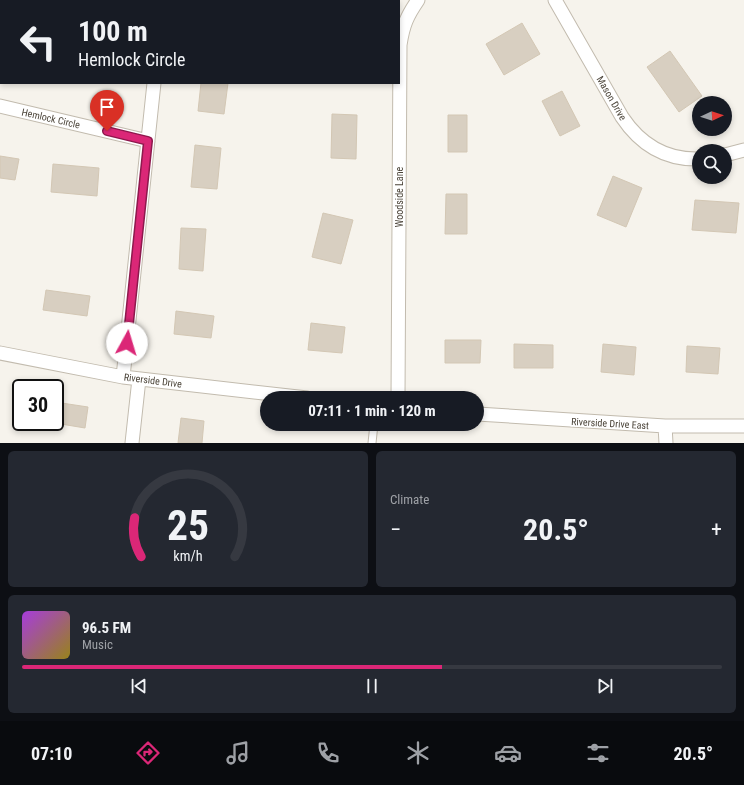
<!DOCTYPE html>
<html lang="en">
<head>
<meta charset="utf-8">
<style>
	:root { --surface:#171b24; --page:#242831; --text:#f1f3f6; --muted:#9ea1a6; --line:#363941; --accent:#db2777 }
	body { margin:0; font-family:"Roboto Condensed",sans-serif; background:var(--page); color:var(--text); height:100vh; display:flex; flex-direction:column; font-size:15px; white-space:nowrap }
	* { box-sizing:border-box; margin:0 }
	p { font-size:13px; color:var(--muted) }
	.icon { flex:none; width:22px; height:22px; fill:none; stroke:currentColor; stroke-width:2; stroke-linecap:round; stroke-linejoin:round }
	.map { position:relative; height:443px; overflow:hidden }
	.drawer { display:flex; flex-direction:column; gap:8px; padding:8px; background:#0d0f14; flex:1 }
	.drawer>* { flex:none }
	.banner { position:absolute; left:0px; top:0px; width:400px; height:84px; box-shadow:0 2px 6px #0003; background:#171b24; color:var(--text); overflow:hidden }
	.needle { width:26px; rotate:86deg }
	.buttons { position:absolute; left:692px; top:96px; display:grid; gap:8px }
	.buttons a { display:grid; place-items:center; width:40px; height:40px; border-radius:50%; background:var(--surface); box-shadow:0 2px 6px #0003; font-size:20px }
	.speed { position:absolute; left:12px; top:379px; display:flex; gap:8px; font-size:20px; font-weight:700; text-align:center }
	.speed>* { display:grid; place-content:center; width:52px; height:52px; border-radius:50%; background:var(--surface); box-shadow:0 2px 6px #0003; line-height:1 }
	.speed .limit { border:2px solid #111; border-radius:6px; background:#fff; color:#111 }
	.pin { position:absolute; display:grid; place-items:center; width:34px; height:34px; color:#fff; margin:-41px -17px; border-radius:50% 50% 50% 0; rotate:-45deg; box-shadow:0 0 4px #0007 }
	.pin .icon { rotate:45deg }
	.me { position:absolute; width:44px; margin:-22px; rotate:6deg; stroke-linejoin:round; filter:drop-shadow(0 0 3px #0008) }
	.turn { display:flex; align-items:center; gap:14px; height:84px; padding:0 12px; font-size:18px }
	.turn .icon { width:52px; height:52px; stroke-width:2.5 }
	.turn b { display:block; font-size:28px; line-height:34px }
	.big { font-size:30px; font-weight:700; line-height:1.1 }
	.drawer .card { flex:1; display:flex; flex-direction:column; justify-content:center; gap:6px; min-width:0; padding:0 14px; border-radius:6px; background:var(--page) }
	.drawer .dial { align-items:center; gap:0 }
	.dial svg { height:104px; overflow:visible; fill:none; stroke:var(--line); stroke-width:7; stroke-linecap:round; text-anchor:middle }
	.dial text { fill:var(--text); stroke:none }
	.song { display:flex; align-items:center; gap:12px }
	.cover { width:48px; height:48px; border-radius:6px; background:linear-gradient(135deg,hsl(280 70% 55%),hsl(50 70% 35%)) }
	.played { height:4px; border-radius:2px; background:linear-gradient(90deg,var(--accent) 60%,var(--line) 60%) }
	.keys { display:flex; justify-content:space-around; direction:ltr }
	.heat { display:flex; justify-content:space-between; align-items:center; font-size:22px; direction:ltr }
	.drawer .tiles { flex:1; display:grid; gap:8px; grid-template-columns:1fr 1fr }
	.card:last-child { grid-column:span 2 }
	.trip { position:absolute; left:260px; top:391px; width:224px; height:40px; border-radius:20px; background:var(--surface); box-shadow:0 2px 6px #0003; font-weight:700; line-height:40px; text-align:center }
	.tab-bar { display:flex; height:64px; justify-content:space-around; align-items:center; background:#090b0e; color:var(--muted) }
	.tab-bar .icon { width:28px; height:28px }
	.tab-bar .selected { color:var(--accent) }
	.tab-bar b { font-size:18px; color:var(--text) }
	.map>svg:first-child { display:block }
	.building { fill:#d8cfc1; stroke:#d3c7b4 }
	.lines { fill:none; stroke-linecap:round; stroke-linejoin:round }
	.lane-casing { stroke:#c2bbae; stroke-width:9 }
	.street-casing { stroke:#c2bbae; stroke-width:15 }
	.lane { stroke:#fff; stroke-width:7 }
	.street { stroke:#fff; stroke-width:13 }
	.route-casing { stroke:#8e194d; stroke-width:10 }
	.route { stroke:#db2777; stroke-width:7 }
	.labels { text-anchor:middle; stroke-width:3; stroke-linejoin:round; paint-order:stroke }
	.street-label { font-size:10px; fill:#4b4439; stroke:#fff }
</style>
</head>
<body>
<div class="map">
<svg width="744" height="443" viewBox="0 0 744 443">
	<rect width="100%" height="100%" fill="#f6f3ec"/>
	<path class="building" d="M522,23l18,31 -36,21 -18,-31z
		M670,51l32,45 -23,16 -32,-45z
		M201,83h27l-4,31 -26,-3z
		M562,91l18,35 -20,10 -18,-35z
		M332,114l25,1 -1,44 -25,-1z
		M448,115h19v37h-19z
		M195,145l26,3 -4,41 -26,-2z
		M0,156l19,3 -4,21 -15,-2z
		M53,164l46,4 -2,28 -46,-4z
		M613,176l29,12 -16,39 -29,-12z
		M446,194h21v40h-22z
		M695,200l44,3 -3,30 -44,-3z
		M323,213l30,7 -12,44 -29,-7z
		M181,228l25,1 -3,42 -24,-2z
		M46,290l44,6 -3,20 -44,-6z
		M176,311l38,5 -3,22 -37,-4z
		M311,323l34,4 -3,26 -34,-3z
		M445,340h36l-1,23h-35z
		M514,344l39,1v23h-39z
		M603,344l33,3 -2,28 -33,-3z
		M687,346l33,2 -2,26 -32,-2z
		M55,402l33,5 -3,21 -30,-5z
		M181,418l23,3 -2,22h-24z"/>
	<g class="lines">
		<defs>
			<path id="lane" d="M372,443l2,-19"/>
			<path id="street" d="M555,0l67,117c18,27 43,43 77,42
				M163,1v-1
				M0,106l148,35
				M725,155l19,-5
				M0,353l123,24 184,21
				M123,377l31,-294
				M398,398l2,-353c3,-20 7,-29 18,-45
				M477,414l188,12h79
				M665,426l1,17
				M132,443l7,-64"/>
		</defs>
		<use href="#lane" class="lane-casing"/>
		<use href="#street" class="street-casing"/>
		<use href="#lane" class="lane"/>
		<use href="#street" class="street"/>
	</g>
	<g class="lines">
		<defs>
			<path id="route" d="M107,131l41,10 -21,202"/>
		</defs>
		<use href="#route" class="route-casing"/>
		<use href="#route" class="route"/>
	</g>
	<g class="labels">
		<g class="street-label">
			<text transform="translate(612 98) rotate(60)" y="4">Mason Drive</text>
			<text transform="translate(51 118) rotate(13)" y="4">Hemlock Circle</text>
			<text transform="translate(399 197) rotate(-90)" y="4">Woodside Lane</text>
			<text transform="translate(153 380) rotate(7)" y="4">Riverside Drive</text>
			<text transform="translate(610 423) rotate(3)" y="4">Riverside Drive East</text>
		</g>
	</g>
</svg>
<div class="buttons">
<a><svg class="needle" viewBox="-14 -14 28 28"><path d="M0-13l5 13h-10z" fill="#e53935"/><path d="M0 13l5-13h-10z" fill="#9ea1a6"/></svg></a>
<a><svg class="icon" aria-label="search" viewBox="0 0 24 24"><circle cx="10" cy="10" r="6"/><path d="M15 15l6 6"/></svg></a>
</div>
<div class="speed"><div class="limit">30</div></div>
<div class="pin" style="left:107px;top:131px;background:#d93025"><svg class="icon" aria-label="arrive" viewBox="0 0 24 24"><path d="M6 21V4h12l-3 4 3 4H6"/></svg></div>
<svg class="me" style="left:127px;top:343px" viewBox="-20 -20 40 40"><circle r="19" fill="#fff"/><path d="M0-13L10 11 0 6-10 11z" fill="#db2777"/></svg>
<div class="trip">07:11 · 1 min · 120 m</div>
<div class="banner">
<div class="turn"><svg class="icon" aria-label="left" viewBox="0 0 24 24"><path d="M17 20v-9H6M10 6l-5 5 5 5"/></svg><div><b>100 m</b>Hemlock Circle</div></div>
</div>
</div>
<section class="drawer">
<div class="tiles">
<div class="card dial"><svg viewBox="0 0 100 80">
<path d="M14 69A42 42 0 1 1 86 69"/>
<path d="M14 69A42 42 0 0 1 9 39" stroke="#db2777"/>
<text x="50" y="56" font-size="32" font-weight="700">25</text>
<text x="50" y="72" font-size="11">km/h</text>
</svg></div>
<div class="card"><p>Climate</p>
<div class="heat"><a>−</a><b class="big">20.5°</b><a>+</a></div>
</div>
<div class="card">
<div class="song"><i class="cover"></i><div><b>96.5 FM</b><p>Music</p></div></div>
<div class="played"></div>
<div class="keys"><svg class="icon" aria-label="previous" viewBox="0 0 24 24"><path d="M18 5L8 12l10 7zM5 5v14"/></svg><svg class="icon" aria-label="pause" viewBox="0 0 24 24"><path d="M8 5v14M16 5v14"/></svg><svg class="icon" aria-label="next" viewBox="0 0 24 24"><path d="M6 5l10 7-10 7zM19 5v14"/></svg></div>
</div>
</div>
</section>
<nav class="tab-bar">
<b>07:10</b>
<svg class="icon selected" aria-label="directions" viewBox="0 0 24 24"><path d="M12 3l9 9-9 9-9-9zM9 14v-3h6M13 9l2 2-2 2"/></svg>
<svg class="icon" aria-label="music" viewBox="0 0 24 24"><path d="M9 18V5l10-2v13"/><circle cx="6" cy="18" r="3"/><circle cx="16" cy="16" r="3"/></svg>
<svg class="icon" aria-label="phone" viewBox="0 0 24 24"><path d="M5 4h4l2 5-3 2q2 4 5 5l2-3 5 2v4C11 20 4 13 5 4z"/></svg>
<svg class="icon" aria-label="climate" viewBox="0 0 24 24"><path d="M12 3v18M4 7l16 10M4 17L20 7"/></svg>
<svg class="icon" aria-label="car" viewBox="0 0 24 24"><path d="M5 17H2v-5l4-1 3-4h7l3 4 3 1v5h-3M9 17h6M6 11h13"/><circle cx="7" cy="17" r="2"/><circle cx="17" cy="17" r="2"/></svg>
<svg class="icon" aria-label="filters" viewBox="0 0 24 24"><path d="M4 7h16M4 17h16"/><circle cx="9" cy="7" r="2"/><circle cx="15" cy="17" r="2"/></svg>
<b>20.5°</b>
</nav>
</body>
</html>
